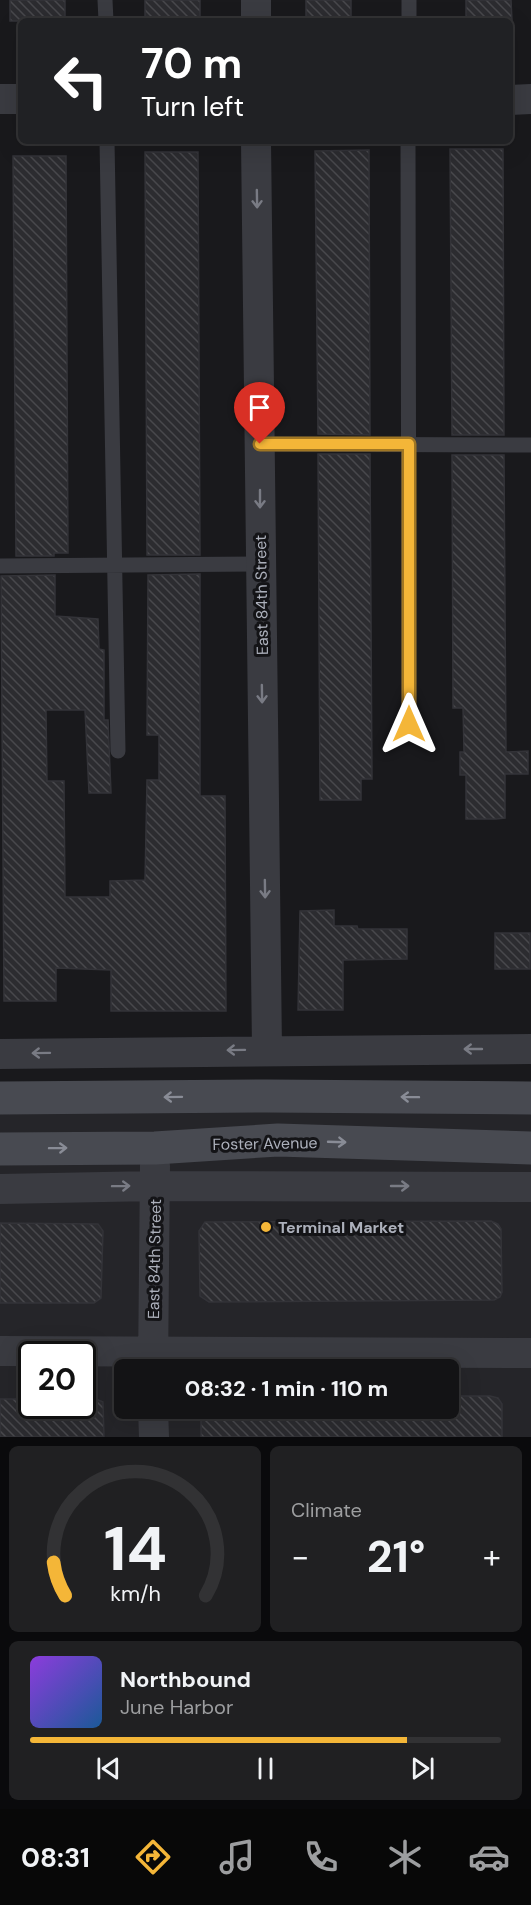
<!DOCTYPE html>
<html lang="en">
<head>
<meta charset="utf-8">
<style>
	:root { --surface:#131315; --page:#202022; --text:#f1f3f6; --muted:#9d9ea0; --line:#323234; --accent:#f4b638 }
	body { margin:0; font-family:"DM Sans",sans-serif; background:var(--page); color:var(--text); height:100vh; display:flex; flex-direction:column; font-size:22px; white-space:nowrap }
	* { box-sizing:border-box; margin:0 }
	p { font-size:20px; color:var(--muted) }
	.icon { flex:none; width:33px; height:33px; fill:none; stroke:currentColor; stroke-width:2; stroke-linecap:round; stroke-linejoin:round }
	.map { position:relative; height:1437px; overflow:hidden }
	.panel { display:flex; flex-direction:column; gap:9px; padding:9px; background:#0a0a0c; flex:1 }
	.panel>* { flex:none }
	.banner { position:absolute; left:18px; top:18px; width:495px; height:126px; border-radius:9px; box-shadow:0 6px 24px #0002,0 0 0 2px var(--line); background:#202124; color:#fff; overflow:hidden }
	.speed { position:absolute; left:18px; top:1341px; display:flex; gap:12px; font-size:30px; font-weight:700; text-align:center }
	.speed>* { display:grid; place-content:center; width:78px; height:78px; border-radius:50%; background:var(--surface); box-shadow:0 6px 24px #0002,0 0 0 2px var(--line); line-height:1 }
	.speed .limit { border:3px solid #111; border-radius:9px; background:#fff; color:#111 }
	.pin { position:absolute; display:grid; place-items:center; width:51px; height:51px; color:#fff; margin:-62px -26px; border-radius:50% 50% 50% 0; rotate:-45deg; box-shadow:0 0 6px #0007 }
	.pin .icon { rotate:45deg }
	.me { position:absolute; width:66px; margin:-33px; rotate:0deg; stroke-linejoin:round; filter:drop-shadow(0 0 4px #0008) }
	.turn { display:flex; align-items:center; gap:21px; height:126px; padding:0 24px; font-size:27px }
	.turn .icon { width:78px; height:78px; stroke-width:2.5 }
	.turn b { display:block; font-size:42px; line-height:51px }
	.big { font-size:45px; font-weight:700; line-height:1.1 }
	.panel .widget { flex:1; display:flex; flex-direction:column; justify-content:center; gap:9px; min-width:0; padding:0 21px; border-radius:9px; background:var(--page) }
	.panel .dial { align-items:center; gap:0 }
	.dial svg { height:156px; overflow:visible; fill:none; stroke:var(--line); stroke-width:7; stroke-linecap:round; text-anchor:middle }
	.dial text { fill:var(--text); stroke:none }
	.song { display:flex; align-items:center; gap:18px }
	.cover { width:72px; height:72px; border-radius:9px; background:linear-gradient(135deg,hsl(270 70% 55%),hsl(210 70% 35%)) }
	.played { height:6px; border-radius:3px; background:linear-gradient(90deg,var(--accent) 80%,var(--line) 80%) }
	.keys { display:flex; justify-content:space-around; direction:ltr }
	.heat { display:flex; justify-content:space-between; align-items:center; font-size:33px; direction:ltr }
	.panel .tiles { flex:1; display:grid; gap:9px; grid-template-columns:1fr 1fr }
	.widget:last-child { grid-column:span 2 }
	.trip { position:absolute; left:114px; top:1359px; width:345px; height:60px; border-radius:9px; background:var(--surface); box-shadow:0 6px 24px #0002,0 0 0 2px var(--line); font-weight:700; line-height:60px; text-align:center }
	.dock { display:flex; height:96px; justify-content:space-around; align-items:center; background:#080808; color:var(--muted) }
	.dock .icon { width:42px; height:42px }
	.dock .active { color:var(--accent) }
	.dock b { font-size:27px; color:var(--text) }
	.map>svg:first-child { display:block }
	.built { fill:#252529; fill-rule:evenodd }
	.building { fill:url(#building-back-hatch); stroke:#333338; stroke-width:1.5 }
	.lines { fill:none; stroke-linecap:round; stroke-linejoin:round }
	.lane { stroke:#3a3b41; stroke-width:15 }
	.street { stroke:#3a3b41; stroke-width:30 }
	.secondary { stroke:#484a51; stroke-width:33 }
	.oneway { stroke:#797b84 }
	.oneway2 { stroke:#898c96 }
	.route-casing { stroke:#9f7624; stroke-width:15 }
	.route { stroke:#f4b638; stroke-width:10 }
	.poi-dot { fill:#f4b638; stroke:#141417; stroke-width:2 }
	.labels { text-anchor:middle; stroke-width:6; stroke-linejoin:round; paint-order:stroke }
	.street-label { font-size:16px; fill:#acb0bb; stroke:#141417 }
	.poi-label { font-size:16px; font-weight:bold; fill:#acb0bb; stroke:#141417; text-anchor:start }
</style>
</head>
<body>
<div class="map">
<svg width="531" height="1437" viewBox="0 0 531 1437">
	<defs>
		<pattern id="building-back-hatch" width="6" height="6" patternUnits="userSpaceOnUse" patternTransform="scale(1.5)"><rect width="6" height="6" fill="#2c2c30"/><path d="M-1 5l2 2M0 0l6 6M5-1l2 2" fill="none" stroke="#48484c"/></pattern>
	</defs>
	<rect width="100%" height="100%" fill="#19191c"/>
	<path class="built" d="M0,1098l531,1v338h-531zM32,1354h50v52h-50zM124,1370h324v38h-324z"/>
	<path class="building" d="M10,0h55v21h-55z
		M145,0h55v21h-55z
		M306,0h45v21h-45z
		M466,0h45l1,21h-46z
		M450,149h53l1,286h-52z
		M369,150l1,285 -52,-1 -3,-283z
		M145,152h53l2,403h-53z
		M13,156h53l2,397h-14v3h-38z
		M318,454h52l2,325h-11v21h-41z
		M452,455h52l2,297 22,-1v23h-23v44l-9,1h-30v-44h-6v-23h4l-1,-44h-10z
		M200,574v222h25l1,215h-115v-41l-55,-2v33h-52l-3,-425 54,-1v41l43,3 1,30 5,1v70h4l3,73h-22l-4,-83h-39l1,71h17l1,116h45v-16l35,-1 2,-100h12v-45h-12l1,-160z
		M334,910v16h23l1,3h49v30l-64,1v50h-45l2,-99z
		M495,933h35v36h-35z
		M491,1221l7,3 3,5 1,63 -2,5 -6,3 -285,2 -9,-6 -1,-65 6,-9z
		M0,1223l98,1 5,7 -2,67 -7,5h-94z
		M448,1396h42l8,2 4,6v33h-301v-29h247z
		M94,1398l9,4 1,35h-104v-38h32v7h50v-5z"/>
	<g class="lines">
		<path class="lane" d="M105,0l1,21
			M409,21v-21
			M107,141l11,610
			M408,141l1,583
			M260,444l271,1
			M0,566l260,-2"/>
		<path class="street" d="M256,0v21
			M0,99h21
			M510,100l21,-1
			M256,141l11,909
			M0,1054l531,-5
			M0,1189l155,-3 376,1
			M0,1351l531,2
			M153,1370l2,-204
			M153,1408l1,29"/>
		<path class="secondary" d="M0,1098l267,-2 264,2
			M0,1149l155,-1 123,-8 253,8"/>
	</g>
	<defs><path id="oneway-shaft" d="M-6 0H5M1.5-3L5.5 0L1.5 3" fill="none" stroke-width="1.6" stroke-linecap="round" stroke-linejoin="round" transform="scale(1.5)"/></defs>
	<g class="oneway">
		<use href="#oneway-shaft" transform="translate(257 199) rotate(89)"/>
		<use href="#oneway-shaft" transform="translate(260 499) rotate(90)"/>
		<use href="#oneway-shaft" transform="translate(262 694) rotate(89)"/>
		<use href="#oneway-shaft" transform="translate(265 889) rotate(89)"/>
		<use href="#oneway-shaft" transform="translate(473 1049) rotate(-180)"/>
		<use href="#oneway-shaft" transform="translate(236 1050) rotate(179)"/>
		<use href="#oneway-shaft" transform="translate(41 1053) rotate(179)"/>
		<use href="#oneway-shaft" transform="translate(121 1186) rotate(-1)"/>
		<use href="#oneway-shaft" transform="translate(400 1186)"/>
	</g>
	<g class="oneway2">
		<use href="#oneway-shaft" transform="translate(173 1097) rotate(179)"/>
		<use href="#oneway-shaft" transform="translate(410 1097) rotate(-179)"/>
		<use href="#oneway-shaft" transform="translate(337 1142) rotate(2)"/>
		<use href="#oneway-shaft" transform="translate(58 1148) rotate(-1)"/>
	</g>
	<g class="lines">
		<defs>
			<path id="route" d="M260,444h149v280"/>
		</defs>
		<use href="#route" class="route-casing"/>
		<use href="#route" class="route"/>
	</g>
	<circle class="poi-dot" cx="266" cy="1227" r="6"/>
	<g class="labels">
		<g class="street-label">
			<text transform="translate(261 595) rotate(-91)" y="6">East 84th Street</text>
			<text transform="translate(265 1143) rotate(-1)" y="6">Foster Avenue</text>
			<text transform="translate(154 1259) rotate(-89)" y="6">East 84th Street</text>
		</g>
		<g class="poi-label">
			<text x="278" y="1233">Terminal Market</text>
		</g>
	</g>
</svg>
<div class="speed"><div class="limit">20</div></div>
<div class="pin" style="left:260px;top:444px;background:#d93025"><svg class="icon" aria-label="arrive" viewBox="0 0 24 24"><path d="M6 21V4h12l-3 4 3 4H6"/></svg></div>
<svg class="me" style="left:409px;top:724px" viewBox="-20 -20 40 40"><path d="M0-17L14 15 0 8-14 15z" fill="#f4b638" stroke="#fff" stroke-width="4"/></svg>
<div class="trip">08:32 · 1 min · 110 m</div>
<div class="banner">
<div class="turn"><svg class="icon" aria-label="left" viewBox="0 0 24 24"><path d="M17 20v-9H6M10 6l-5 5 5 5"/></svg><div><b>70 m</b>Turn left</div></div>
</div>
</div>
<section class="panel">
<div class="tiles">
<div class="widget dial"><svg viewBox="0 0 100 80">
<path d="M14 69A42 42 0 1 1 86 69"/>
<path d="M14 69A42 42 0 0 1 8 52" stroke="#f4b638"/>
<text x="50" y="56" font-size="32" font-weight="700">14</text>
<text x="50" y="72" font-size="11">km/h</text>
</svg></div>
<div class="widget"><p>Climate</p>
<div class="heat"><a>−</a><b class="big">21°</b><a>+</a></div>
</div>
<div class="widget">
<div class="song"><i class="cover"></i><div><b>Northbound</b><p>June Harbor</p></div></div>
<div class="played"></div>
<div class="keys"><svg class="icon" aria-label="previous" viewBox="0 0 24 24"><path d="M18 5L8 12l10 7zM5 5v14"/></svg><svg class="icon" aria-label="pause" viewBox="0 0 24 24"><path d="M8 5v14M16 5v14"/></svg><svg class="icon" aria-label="next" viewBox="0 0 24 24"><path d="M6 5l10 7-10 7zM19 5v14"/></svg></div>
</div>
</div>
</section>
<nav class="dock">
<b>08:31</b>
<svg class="icon active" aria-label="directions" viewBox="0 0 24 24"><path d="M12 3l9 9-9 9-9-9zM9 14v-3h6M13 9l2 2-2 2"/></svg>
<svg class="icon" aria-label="music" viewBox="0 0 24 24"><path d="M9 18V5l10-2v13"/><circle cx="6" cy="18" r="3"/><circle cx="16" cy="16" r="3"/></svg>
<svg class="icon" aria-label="phone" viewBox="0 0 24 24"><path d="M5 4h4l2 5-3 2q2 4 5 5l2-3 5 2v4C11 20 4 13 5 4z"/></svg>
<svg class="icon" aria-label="climate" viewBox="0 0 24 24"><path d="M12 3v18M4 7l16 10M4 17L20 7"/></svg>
<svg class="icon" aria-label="car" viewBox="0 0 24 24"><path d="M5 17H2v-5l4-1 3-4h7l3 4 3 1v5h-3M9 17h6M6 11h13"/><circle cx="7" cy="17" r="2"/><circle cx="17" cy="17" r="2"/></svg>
</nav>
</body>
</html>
